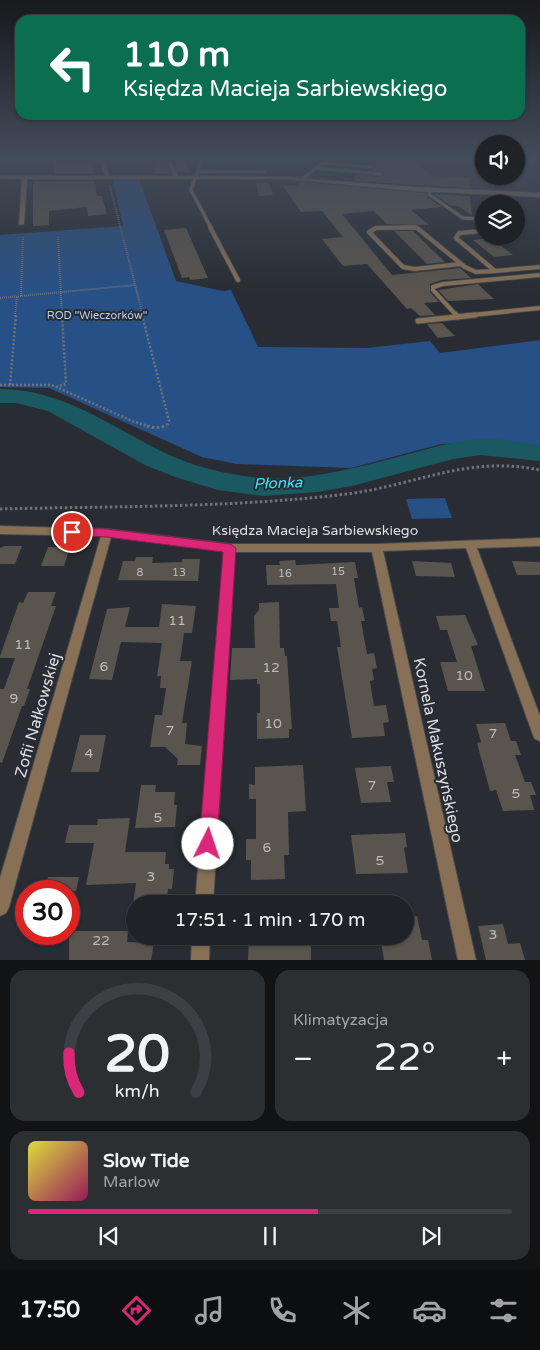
<!DOCTYPE html>
<html lang="pl">
<head>
<meta charset="utf-8">
<style>
	:root { --surface:#1f2226; --page:#2c2f32; --text:#f1f3f6; --muted:#a1a4a7; --line:#3c3f43; --accent:#db2777 }
	body { margin:0; font-family:"Varela Round",sans-serif; background:var(--page); color:var(--text); height:100vh; display:flex; flex-direction:column; font-size:19px; white-space:nowrap }
	* { box-sizing:border-box; margin:0 }
	p { font-size:16px; color:var(--muted) }
	.icon { flex:none; width:28px; height:28px; fill:none; stroke:currentColor; stroke-width:2; stroke-linecap:round; stroke-linejoin:round }
	.map { position:relative; height:960px; overflow:hidden }
	.details { display:flex; flex-direction:column; gap:10px; padding:10px; background:#111315; flex:1 }
	.details>* { flex:none }
	.guide { position:absolute; left:15px; top:15px; width:510px; height:105px; border-radius:15px; box-shadow:0 1px 4px #0004,0 0 0 1px var(--line); background:#0b6e4f; color:#fff; overflow:hidden }
	.fabs { position:absolute; left:475px; top:135px; display:grid; gap:10px }
	.fabs a { display:grid; place-items:center; width:50px; height:50px; border-radius:50%; background:var(--surface); box-shadow:0 1px 4px #0004,0 0 0 1px var(--line); font-size:25px }
	.speed { position:absolute; left:15px; top:880px; display:flex; gap:10px; font-size:25px; font-weight:700; text-align:center }
	.speed>* { display:grid; place-content:center; width:65px; height:65px; border-radius:50%; background:var(--surface); box-shadow:0 1px 4px #0004,0 0 0 1px var(--line); line-height:1 }
	.speed .limit { border:8px solid #d22; background:#fff; color:#111 }
	.pin { position:absolute; display:grid; place-items:center; width:42px; height:42px; color:#fff; margin:-21px; border:2px solid #fff; border-radius:50%; box-shadow:0 1px 5px #0007 }
	.me { position:absolute; width:55px; margin:-28px; rotate:4deg; stroke-linejoin:round; filter:drop-shadow(0 0 4px #0008) }
	.turn { display:flex; align-items:center; gap:18px; height:105px; padding:0 25px; font-size:22px }
	.turn .icon { width:65px; height:65px; stroke-width:2.5 }
	.turn b { display:block; font-size:35px; line-height:42px }
	.big { font-size:38px; font-weight:600; line-height:1.1 }
	.details .card { flex:1; display:flex; flex-direction:column; justify-content:center; gap:8px; min-width:0; padding:0 18px; border-radius:15px; background:var(--page) }
	.details .dial { align-items:center; gap:0 }
	.dial svg { height:130px; overflow:visible; fill:none; stroke:var(--line); stroke-width:7; stroke-linecap:round; text-anchor:middle }
	.dial text { fill:var(--text); stroke:none }
	.song { display:flex; align-items:center; gap:15px }
	.cover { width:60px; height:60px; border-radius:8px; background:linear-gradient(135deg,hsl(60 70% 55%),hsl(330 70% 35%)) }
	.played { height:5px; border-radius:2px; background:linear-gradient(90deg,var(--accent) 60%,var(--line) 60%) }
	.keys { display:flex; justify-content:space-around; direction:ltr }
	.heat { display:flex; justify-content:space-between; align-items:center; font-size:28px; direction:ltr }
	.details .tiles { flex:1; display:grid; gap:10px; grid-template-columns:1fr 1fr }
	.card:last-child { grid-column:span 2 }
	.trip { position:absolute; left:126px; top:895px; width:288px; height:50px; border-radius:25px; background:var(--surface); box-shadow:0 1px 4px #0004,0 0 0 1px var(--line); font-weight:600; line-height:50px; text-align:center }
	.tabs { display:flex; height:80px; justify-content:space-around; align-items:center; background:#0c0e0f; color:var(--muted) }
	.tabs .icon { width:35px; height:35px }
	.tabs .current { color:var(--accent) }
	.tabs b { font-size:22px; color:var(--text) }
	.map>svg:first-child { display:block }
	.education { fill:#383141 }
	.green { fill:#275086 }
	.lines { fill:none; stroke-linecap:round; stroke-linejoin:round }
	.river { fill:#1b5962; fill-rule:evenodd }
	.building { fill:#59544d }
	.lane-far2-casing { stroke:#45494f; stroke-width:4.5 }
	.lane-far1-casing { stroke:#45494f; stroke-width:5.5 }
	.lane-casing { stroke:#45494f; stroke-width:7 }
	.street-casing { stroke:#45494f; stroke-width:2 }
	.secondary-casing { stroke:#45494f; stroke-width:2 }
	.path-far2 { stroke:#6f7277; stroke-width:2; stroke-dasharray:1 1; stroke-linecap:butt }
	.path-far1 { stroke:#6f7277; stroke-width:2.5; stroke-dasharray:2 2; stroke-linecap:butt }
	.path { stroke:#6f7277; stroke-width:3; stroke-dasharray:2.5 2.5; stroke-linecap:butt }
	.lane-far2 { stroke:#877056; stroke-width:3 }
	.lane-far1 { stroke:#877056; stroke-width:4 }
	.lane { stroke:#877056; stroke-width:5 }
	.street { fill:#877056; fill-rule:evenodd }
	.secondary { fill:#ba956c; fill-rule:evenodd }
	.route { fill:#db2777; stroke:#8e194d }
	.labels { text-anchor:middle; stroke-width:4; stroke-linejoin:round; paint-order:stroke }
	.far-park-label { font-size:11px; fill:#b8d0f2; stroke:#292d33 }
	.number-label { font-size:11px; fill:#babbbc }
	.street-label { font-size:14px; fill:#dbdde1; stroke:#292d33 }
	.near-number-label { font-size:14px; fill:#babbbc }
	.water-label { font-size:15px; font-style:italic; fill:#3ae5fb; stroke:#292d33 }
	.near-street-label { font-size:16px; fill:#dbdde1; stroke:#292d33 }
</style>
</head>
<body>
<div class="map">
<svg width="540" height="960" viewBox="0 0 540 960">
	<rect width="100%" height="100%" fill="#292d33"/>
	<path class="education" d="M365,157h119v19h32l1,-19 23,14v21l-147,-8z"/>
	<path class="green" d="M112,178l27,1 37,102 47,10 8,-1 27,57 109,1 63,-7 10,12 100,-13v106l-36,-5 -63,3 -90,24 -114,-4 -35,-7 -153,-69 -49,-1v-152l123,-9z
		M445,498l7,20 -40,1 -6,-20z"/>
	<g class="lines">
		<path class="river" d="M0,389c62,0 110,37 163,63 30,15 65,23 98,26 49,4 109,-14 156,-26 21,-6 42,-12 63,-13 19,-1 41,4 60,6v16l-59,-6 -28,4 -101,27 -35,6 -54,4 -45,-6 -43,-13 -30,-12 -97,-54 -32,-8h-16z"/>
	</g>
	<path class="building" d="M334,157l31,5 3,-1v-4h41l23,19 37,1 1,11 -115,-7v-6l26,2 3,-4 -11,-3 1,-4 -2,-2 -40,-4z
		M172,159h11l7,13h-12z
		M164,160l7,14h-15l-5,-13z
		M93,161l1,13h-40l1,-11z
		M95,181l2,15h5l5,18 -19,2 -1,-9 -38,4v14l-16,1v-44z
		M301,182l125,11 2,5 14,9 -31,3 18,15 -42,-1 -13,-13 -32,3 50,61 68,-7 11,10 -29,2 -12,4v8l9,10 -15,1 11,12 -15,1 -9,-8 -4,1 -40,-45 -24,2 -21,-27 21,-2 -21,-26 -21,1 -18,-26 14,-1z
		M256,183h13l4,12 -14,1z
		M434,194l36,2 2,19 -14,-9h-6z
		M186,228l22,50 -18,2 -1,-3 -7,1 -18,-48z
		M394,231h19l32,31 -18,2z
		M491,238l22,17 -19,2 -21,-17z
		M478,284l16,15 -46,2 -10,-11z
		M442,323l13,13 -17,2 -11,-14z
		M5,546h17l-7,18h-15v-16z
		M48,547h22l-6,19h-23z
		M136,557h17l-1,6 30,-1v-3h18l-2,22 -80,-1 5,-19h12z
		M295,560l1,5 59,-3 3,16h-4l5,30 3,-1 3,14h-4l6,33 7,-1 3,15 -5,1 2,11 -4,1 4,25 12,-1 3,17 -6,1 2,13 -33,2 -15,-91h4l-4,-26h-6l-2,-13h10l-3,-24 -69,1 -1,-20h14l-1,-4z
		M412,561l39,2 4,14 -39,-1z
		M512,561l28,1v13h-23z
		M28,592h28l-5,14h5l-29,83h3l-6,17h-2l-20,57 -2,-1v-73h4l11,-31h-15v-2l19,-54 4,1z
		M279,602l1,46h4l1,8h2l5,73h-3v9l-32,1v-26h3v-29h-3v-5l-27,1 2,-32h23l-1,-32 5,-6v-7z
		M162,604l34,2 -4,27h-8l-4,28h12l-10,62h5l-2,21 17,2 -2,19h-23l1,-6 -13,-12h-15l5,-32h7l4,-27h-6l1,-12h-4l5,-33 -41,-1 -9,38 -23,-1 18,-70 23,-2 -5,20h34z
		M465,615l13,30 -7,1 14,45h-37l-8,-29h17l-10,-32h-7l-4,-14z
		M505,723l6,18h5l5,14h-6l10,27h6l5,13h-6l4,15 -31,1 -7,-21 -6,1 -13,-48 4,-1 -5,-18z
		M80,735h26l-7,37h-28z
		M303,765l3,46 -18,1 1,43h-5l1,24 -34,1v-20h-5v-21h10v-40h-7v-15l6,1v-18z
		M391,766l3,16h-7l4,20 -30,1 -6,-35z
		M141,785h15l-1,7h20l-1,13h3l-2,22 -40,1z
		M130,818l-5,34h41l-1,12h4v5h5l-2,20h-4l-2,15h-33l3,-21 -50,2 8,-42h-29l4,-18h28l1,-6z
		M405,833l2,14 -3,1 4,25 -52,1 -5,-39z
		M48,877h31l-3,14h-31z
		M417,916l5,24h6l4,20h-48l-4,-24h25v-19z
		M503,924l5,20 12,-1 5,17h-39l-8,-34z
		M69,931h59l-1,11 27,1 -3,17h-82z
		M249,936h54v8h8v16h-63z"/>
	<g class="lines">
		<defs>
			<path id="lane-far2" d="M202,157l-11,33 20,38
				M346,157l19,2
				M323,163l48,4
				M316,168l65,6
				M197,171l68,1
				M302,179l29,-22
				M428,189l2,6 33,23 21,1
				M376,228h41"/>
			<path id="lane-far1" d="M210,227l28,53
				M484,231l-25,2 -3,5 39,33 45,-4
				M461,264l-46,5 -12,-2 -34,-35 7,-4 40,-1 49,40 11,5 19,-1
				M457,316l-24,-26v-3l10,-3 97,-9
				M463,316l77,-8"/>
			<path id="lane" d="M456,315l2,2
				M418,321l57,-6"/>
			<path id="street" d="M99,157h4l6,19h65l-9,-19h4l9,19 107,1 129,10 126,6v4l-126,-6 -129,-12h-258l-3,45 -5,1 3,-46 -22,-1v-2h105z
				M0,526l107,3 123,15h147l163,-6v8l-63,2 63,168v25l-5,-2 -2,-4 -67,-187 -83,3 93,409h-18l-86,-408h-137l-22,352h-18l29,-353 -113,-14 -102,370 -3,6 -6,3v-38l101,-342 -101,-2z
				M192,936h18l-1,24h-18z"/>
			<path id="secondary" d="M531,157l9,2v3z"/>
		</defs>
		<use href="#lane-far2" class="lane-far2-casing"/>
		<use href="#lane-far1" class="lane-far1-casing"/>
		<use href="#lane" class="lane-casing"/>
		<use href="#street" class="street-casing"/>
		<use href="#secondary" class="secondary-casing"/>
		<path class="path-far2" d="M110,186l33,130
			M58,237l4,79
			M21,296l2,-60
			M0,298l135,-13
			M15,316l2,-20"/>
		<path class="path-far1" d="M142,315l27,106 -3,6
			M0,385h52l80,36 19,6
			M10,385l6,-70
			M56,387l10,-3 -4,-69"/>
		<path class="path" d="M147,426l8,2 12,-2
			M0,509c115,-3 232,-1 347,-15 70,-9 120,-39 193,-24"/>
		<use href="#lane-far2" class="lane-far2"/>
		<use href="#lane-far1" class="lane-far1"/>
		<use href="#lane" class="lane"/>
		<use href="#street" class="street"/>
		<use href="#secondary" class="secondary"/>
	</g>
	<linearGradient id="sky" x2="0" y2="1"><stop stop-color="#17191c"/><stop offset="0.54" stop-color="#434c5b"/><stop offset="1" stop-color="#434c5b" stop-opacity="0"/></linearGradient>
	<rect width="540" height="292" fill="url(#sky)"/>
	<path class="route" d="M72,528l35,1 123,15 6,4 -19,296 -2,7 -7,2 -6,-2 -3,-7 24,-292 -116,-15 -39,-2 -2,-3z"/>
	<g class="labels">
		<g class="far-park-label">
			<text x="97" y="319">ROD "Wieczorków"</text>
		</g>
		<g class="number-label">
			<text x="338" y="575">15</text>
			<text x="140" y="576">8</text>
			<text x="179" y="576">13</text>
			<text x="285" y="577">16</text>
		</g>
		<g class="street-label">
			<text x="315" y="535">Księdza Macieja Sarbiewskiego</text>
		</g>
		<g class="near-number-label">
			<text x="177" y="625">11</text>
			<text x="23" y="649">11</text>
			<text x="104" y="671">6</text>
			<text x="271" y="672">12</text>
			<text x="464" y="680">10</text>
			<text x="14" y="703">9</text>
			<text x="273" y="728">10</text>
			<text x="170" y="735">7</text>
			<text x="493" y="738">7</text>
			<text x="89" y="758">4</text>
			<text x="372" y="790">7</text>
			<text x="516" y="798">5</text>
			<text x="158" y="822">5</text>
			<text x="267" y="852">6</text>
			<text x="380" y="865">5</text>
			<text x="151" y="881">3</text>
			<text x="493" y="939">3</text>
			<text x="101" y="945">22</text>
		</g>
		<g class="water-label">
			<text transform="translate(278 483) rotate(-2)" y="5">Płonka</text>
		</g>
		<g class="near-street-label">
			<text transform="translate(37 715) rotate(-74)" y="6">Zofii Nałkowskiej</text>
			<text transform="translate(439 750) rotate(78)" y="6">Kornela Makuszyńskiego</text>
		</g>
	</g>
</svg>
<div class="fabs">
<a><svg class="icon" aria-label="sound" viewBox="0 0 24 24"><path d="M4 9h4l5-4v14l-5-4H4zM17 9q2 3 0 6"/></svg></a>
<a><svg class="icon" aria-label="layers" viewBox="0 0 24 24"><path d="M12 4l9 5-9 5-9-5zM3 14l9 5 9-5"/></svg></a>
</div>
<div class="speed"><div class="limit">30</div></div>
<div class="pin" style="left:72px;top:532px;background:#d93025"><svg class="icon" aria-label="arrive" viewBox="0 0 24 24"><path d="M6 21V4h12l-3 4 3 4H6"/></svg></div>
<svg class="me" style="left:208px;top:844px" viewBox="-20 -20 40 40"><circle r="19" fill="#fff"/><path d="M0-13L10 11 0 6-10 11z" fill="#db2777"/></svg>
<div class="trip">17:51 · 1 min · 170 m</div>
<div class="guide">
<div class="turn"><svg class="icon" aria-label="left" viewBox="0 0 24 24"><path d="M17 20v-9H6M10 6l-5 5 5 5"/></svg><div><b>110 m</b>Księdza Macieja Sarbiewskiego</div></div>
</div>
</div>
<section class="details">
<div class="tiles">
<div class="card dial"><svg viewBox="0 0 100 80">
<path d="M14 69A42 42 0 1 1 86 69"/>
<path d="M14 69A42 42 0 0 1 8 45" stroke="#db2777"/>
<text x="50" y="56" font-size="32" font-weight="700">20</text>
<text x="50" y="72" font-size="11">km/h</text>
</svg></div>
<div class="card"><p>Klimatyzacja</p>
<div class="heat"><a>−</a><b class="big">22°</b><a>+</a></div>
</div>
<div class="card">
<div class="song"><i class="cover"></i><div><b>Slow Tide</b><p>Marlow</p></div></div>
<div class="played"></div>
<div class="keys"><svg class="icon" aria-label="previous" viewBox="0 0 24 24"><path d="M18 5L8 12l10 7zM5 5v14"/></svg><svg class="icon" aria-label="pause" viewBox="0 0 24 24"><path d="M8 5v14M16 5v14"/></svg><svg class="icon" aria-label="next" viewBox="0 0 24 24"><path d="M6 5l10 7-10 7zM19 5v14"/></svg></div>
</div>
</div>
</section>
<nav class="tabs">
<b>17:50</b>
<svg class="icon current" aria-label="directions" viewBox="0 0 24 24"><path d="M12 3l9 9-9 9-9-9zM9 14v-3h6M13 9l2 2-2 2"/></svg>
<svg class="icon" aria-label="music" viewBox="0 0 24 24"><path d="M9 18V5l10-2v13"/><circle cx="6" cy="18" r="3"/><circle cx="16" cy="16" r="3"/></svg>
<svg class="icon" aria-label="phone" viewBox="0 0 24 24"><path d="M5 4h4l2 5-3 2q2 4 5 5l2-3 5 2v4C11 20 4 13 5 4z"/></svg>
<svg class="icon" aria-label="climate" viewBox="0 0 24 24"><path d="M12 3v18M4 7l16 10M4 17L20 7"/></svg>
<svg class="icon" aria-label="car" viewBox="0 0 24 24"><path d="M5 17H2v-5l4-1 3-4h7l3 4 3 1v5h-3M9 17h6M6 11h13"/><circle cx="7" cy="17" r="2"/><circle cx="17" cy="17" r="2"/></svg>
<svg class="icon" aria-label="filters" viewBox="0 0 24 24"><path d="M4 7h16M4 17h16"/><circle cx="9" cy="7" r="2"/><circle cx="15" cy="17" r="2"/></svg>
</nav>
</body>
</html>
